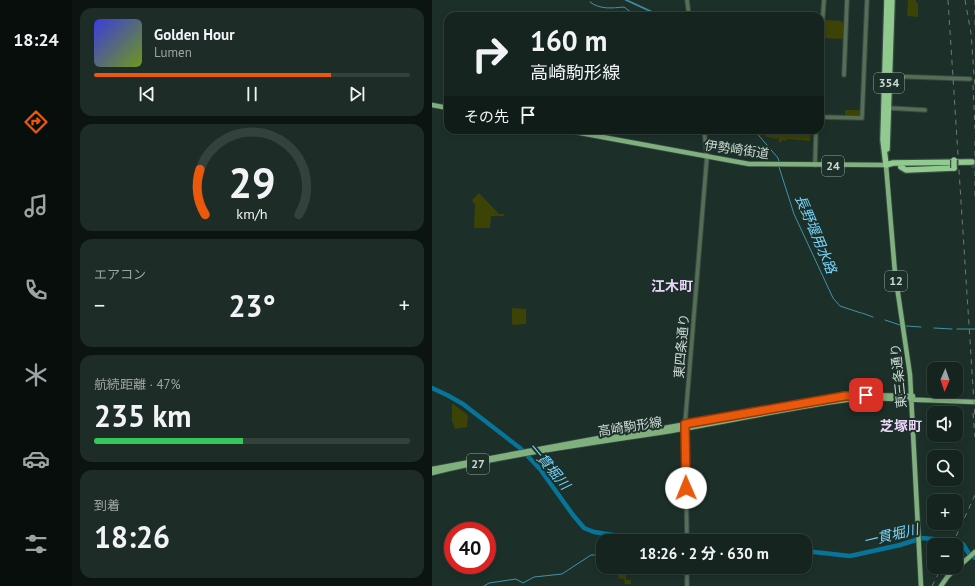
<!DOCTYPE html>
<html lang="ja">
<head>
<meta charset="utf-8">
<style>
	:root { --surface:#15241f; --page:#1e2c28; --text:#f1f3f6; --muted:#9da4a4; --line:#34413d; --accent:#ea580c }
	body { margin:0; font-family:"PT Sans","Noto Sans JP",sans-serif; background:var(--page); color:var(--text); height:100vh; display:flex; flex-direction:column; font-size:15px; white-space:nowrap }
	* { box-sizing:border-box; margin:0 }
	p { font-size:13px; color:var(--muted) }
	.icon { flex:none; width:22px; height:22px; fill:none; stroke:currentColor; stroke-width:2; stroke-linecap:round; stroke-linejoin:round }
	.map { position:relative; flex:1; overflow:hidden }
	.side { display:flex; flex-direction:column; gap:8px; padding:8px; background:#0c1411; width:360px }
	.side>* { flex:none }
	.hud { position:absolute; left:12px; top:12px; width:380px; height:122px; border-radius:12px; box-shadow:0 2px 6px #0003,0 0 0 1px var(--line); background:#15241f; color:var(--text); overflow:hidden }
	.needle { width:26px; rotate:182deg }
	.fabs { position:absolute; left:495px; top:362px; display:grid; gap:8px }
	.fabs a { display:grid; place-items:center; width:36px; height:36px; border-radius:8px; background:var(--surface); box-shadow:0 2px 6px #0003,0 0 0 1px var(--line); font-size:20px }
	.speed { position:absolute; left:12px; top:522px; display:flex; gap:8px; font-size:20px; font-weight:700; text-align:center }
	.speed>* { display:grid; place-content:center; width:52px; height:52px; border-radius:50%; background:var(--surface); box-shadow:0 2px 6px #0003,0 0 0 1px var(--line); line-height:1 }
	.speed .limit { border:6px solid #d22; background:#fff; color:#111 }
	.pin { position:absolute; display:grid; place-items:center; width:34px; height:34px; color:#fff; margin:-17px; border-radius:8px; box-shadow:0 2px 6px #0006 }
	.me { position:absolute; width:44px; margin:-22px; rotate:359deg; stroke-linejoin:round; filter:drop-shadow(0 0 3px #0008) }
	.turn { display:flex; align-items:center; gap:14px; height:84px; padding:0 20px; font-size:18px }
	.turn .icon { width:52px; height:52px; stroke-width:2.5 }
	.turn b { display:block; font-size:28px; line-height:34px }
	.then { display:flex; align-items:center; height:38px; padding:0 20px; background:#0003; gap:8px; font-size:15px }
	.big { font-size:30px; font-weight:700; line-height:1.1 }
	.side .card { flex:1; display:flex; flex-direction:column; justify-content:center; gap:6px; min-width:0; padding:0 14px; border-radius:12px; background:var(--page) }
	.side .dial { align-items:center; gap:0 }
	.dial svg { height:104px; overflow:visible; fill:none; stroke:var(--line); stroke-width:7; stroke-linecap:round; text-anchor:middle }
	.dial text { fill:var(--text); stroke:none }
	.song { display:flex; align-items:center; gap:12px }
	.cover { width:48px; height:48px; border-radius:6px; background:linear-gradient(135deg,hsl(240 70% 55%),hsl(80 70% 35%)) }
	.played { height:4px; border-radius:2px; background:linear-gradient(90deg,var(--accent) 75%,var(--line) 75%) }
	.keys { display:flex; justify-content:space-around; direction:ltr }
	.heat { display:flex; justify-content:space-between; align-items:center; font-size:22px; direction:ltr }
	.charge { height:6px; border-radius:3px; background:linear-gradient(90deg,#34c759 47%,var(--line) 0) }
	.trip { position:absolute; left:164px; top:534px; width:216px; height:40px; border-radius:12px; background:var(--surface); box-shadow:0 2px 6px #0003,0 0 0 1px var(--line); font-weight:700; line-height:40px; text-align:center }
	main { display:flex; flex:1; min-height:0 }
	.menu { display:flex; flex-direction:column; width:72px; justify-content:space-around; align-items:center; background:#080e0c; color:var(--muted) }
	.menu .icon { width:28px; height:28px }
	.menu .selected { color:var(--accent) }
	.menu b { font-size:18px; color:var(--text) }
	.map>svg:first-child { display:block }
	.green { fill:#3d4205 }
	.lines { fill:none; stroke-linecap:round; stroke-linejoin:round }
	.stream { stroke:#4193ab; stroke-width:1 }
	.river { stroke:#067599; stroke-width:4.5 }
	.highway-tunnel { stroke:#364943; stroke-width:5.5; stroke-dasharray:5.5 3; stroke-linecap:butt }
	.minor-casing { stroke:#384b44; stroke-width:5.5 }
	.major-casing { stroke:#384b44; stroke-width:6 }
	.highway-casing { stroke:#384b44; stroke-width:8 }
	.minor { stroke:#576e56; stroke-width:3.5 }
	.major { stroke:#81b07f; stroke-width:4.5 }
	.highway { stroke:#91ca8f; stroke-width:5.5 }
	.rail { stroke:#6c7c76; stroke-width:1; stroke-dasharray:5 5; stroke-linecap:butt }
	.highway-bridge-casing { stroke:#384b44; stroke-width:8; stroke-linecap:butt }
	.highway-bridge { stroke:#91ca8f; stroke-width:5.5 }
	.route-casing { stroke:#983908; stroke-width:10 }
	.route { stroke:#ea580c; stroke-width:7 }
	.labels { text-anchor:middle; stroke-width:4; stroke-linejoin:round; paint-order:stroke }
	.shield { fill:#1c3029; stroke:#97a6a1; stroke-width:1 }
	.shield-label { font-size:12px; font-weight:bold; fill:#ccd8d4 }
	.street-label { font-size:13px; fill:#ccd8d4; stroke:#1c3029 }
	.water-label { font-size:14px; font-style:italic; fill:#77d3fc; stroke:#1c3029 }
	.neighbourhood-label { font-size:14px; font-weight:bold; fill:#edd4fb; stroke:#1c3029 }
</style>
</head>
<body>
<main>
<nav class="menu">
<b>18:24</b>
<svg class="icon selected" aria-label="directions" viewBox="0 0 24 24"><path d="M12 3l9 9-9 9-9-9zM9 14v-3h6M13 9l2 2-2 2"/></svg>
<svg class="icon" aria-label="music" viewBox="0 0 24 24"><path d="M9 18V5l10-2v13"/><circle cx="6" cy="18" r="3"/><circle cx="16" cy="16" r="3"/></svg>
<svg class="icon" aria-label="phone" viewBox="0 0 24 24"><path d="M5 4h4l2 5-3 2q2 4 5 5l2-3 5 2v4C11 20 4 13 5 4z"/></svg>
<svg class="icon" aria-label="climate" viewBox="0 0 24 24"><path d="M12 3v18M4 7l16 10M4 17L20 7"/></svg>
<svg class="icon" aria-label="car" viewBox="0 0 24 24"><path d="M5 17H2v-5l4-1 3-4h7l3 4 3 1v5h-3M9 17h6M6 11h13"/><circle cx="7" cy="17" r="2"/><circle cx="17" cy="17" r="2"/></svg>
<svg class="icon" aria-label="filters" viewBox="0 0 24 24"><path d="M4 7h16M4 17h16"/><circle cx="9" cy="7" r="2"/><circle cx="15" cy="17" r="2"/></svg>
</nav>
<section class="side">
<div class="card">
<div class="song"><i class="cover"></i><div><b>Golden Hour</b><p>Lumen</p></div></div>
<div class="played"></div>
<div class="keys"><svg class="icon" aria-label="previous" viewBox="0 0 24 24"><path d="M18 5L8 12l10 7zM5 5v14"/></svg><svg class="icon" aria-label="pause" viewBox="0 0 24 24"><path d="M8 5v14M16 5v14"/></svg><svg class="icon" aria-label="next" viewBox="0 0 24 24"><path d="M6 5l10 7-10 7zM19 5v14"/></svg></div>
</div>
<div class="card dial"><svg viewBox="0 0 100 80">
<path d="M14 69A42 42 0 1 1 86 69"/>
<path d="M14 69A42 42 0 0 1 10 34" stroke="#ea580c"/>
<text x="50" y="56" font-size="32" font-weight="700">29</text>
<text x="50" y="72" font-size="11">km/h</text>
</svg></div>
<div class="card"><p>エアコン</p>
<div class="heat"><a>−</a><b class="big">23°</b><a>+</a></div>
</div>
<div class="card"><p>航続距離 · 47%</p><b class="big">235 km</b><div class="charge"></div></div>
<div class="card"><p>到着</p><b class="big">18:26</b></div>
</section>
<div class="map">
<svg width="543" height="586" viewBox="0 0 543 586">
	<rect width="100%" height="100%" fill="#1c3029"/>
	<path class="green" d="M476,0h8v3h2v14l-11,-1z
		M393,20l16,1 2,2v15l-1,1 -18,-1 -1,-1z
		M413,110h15v5l-15,1z
		M332,130h39l8,2 -1,9 -23,-2 -1,2 -4,-1v2h-3l-1,-5 -1,2 -11,-2z
		M47,193l20,21h5v2h-13l-1,12h-15l-1,-1 1,-22 -3,-5z
		M80,308l14,1v15l-13,1 -1,-2z
		M21,404l15,11 -1,12 -12,2 -3,-8v-16z
		M186,574h8v6h5v4h-6l-1,-5 -6,-1z"/>
	<g class="lines">
		<path class="stream" d="M193,0l35,16
			M195,0l35,16
			M158,2c10,8 23,6 34,5l12,9
			M132,16l29,-3 30,3
			M322,130l24,28 1,4
			M347,167l15,47 39,84 7,8 21,7
			M430,313l11,4
			M453,320l15,5
			M474,326l15,1
			M502,328l18,1
			M525,329h18
			M52,586l5,-3 27,-4 7,4 11,-6 28,-3 29,-19h12"/>
		<path class="river" d="M0,388l15,7 16,9 57,44 20,21 33,46 11,13 10,4 58,9
			M244,541l7,-1 32,1
			M373,551l45,5 50,-11 22,-7 33,3 8,3 6,10 6,4"/>
		<path class="highway-tunnel" d="M540,165l3,1"/>
		<defs>
			<path id="minor" d="M255,0l2,16
				M388,55l4,-55
				M412,75l3,-75
				M455,76l83,3
				M456,108l37,2
				M388,117l42,1 5,-118
				M383,165l1,-35
				M255,541l-2,-117 22,-268 -3,-26
				M255,567v19"/>
			<path id="major" d="M0,105l16,3
				M132,130l185,34 137,1 9,108 15,102 11,211
				M198,434l215,-38 21,-1 47,1
				M0,469l167,-31 24,-3
				M0,473c79,-19 159,-30 239,-42 61,-10 121,-24 182,-32l16,-1 106,4
				M509,586l7,-10 27,-24"/>
			<path id="highway" d="M455,149l5,-149
				M454,165l-3,-25 4,-140
				M454,165l7,-2 79,-1
				M469,167l5,3 48,-2"/>
		</defs>
		<use href="#minor" class="minor-casing"/>
		<use href="#major" class="major-casing"/>
		<use href="#highway" class="highway-casing"/>
		<use href="#minor" class="minor"/>
		<use href="#major" class="major"/>
		<use href="#highway" class="highway"/>
		<path class="rail" d="M516,0l27,418
			M533,0l6,33 4,56
			M543,0v27
			M541,85l2,44
			M543,141v59
			M541,413l2,24
			M520,545l23,-50
			M500,586l10,-19"/>
		<defs>
			<path id="highway-bridge" d="M522,160v8"/>
		</defs>
		<use href="#highway-bridge" class="highway-bridge-casing"/>
		<use href="#highway-bridge" class="highway-bridge"/>
	</g>
	<g class="lines">
		<defs>
			<path id="route" d="M254,488l-1,-64 160,-28 21,-1"/>
		</defs>
		<use href="#route" class="route-casing"/>
		<use href="#route" class="route"/>
	</g>
	<g class="labels">
		<g class="shield">
			<rect x="442" y="73" width="30" height="20" rx="3"/>
			<rect x="390" y="156" width="22" height="20" rx="3"/>
			<rect x="453" y="271" width="22" height="20" rx="3"/>
			<rect x="35" y="454" width="22" height="20" rx="3"/>
		</g>
		<g class="shield-label">
			<text x="457" y="87">354</text>
			<text x="401" y="170">24</text>
			<text x="464" y="285">12</text>
			<text x="46" y="468">27</text>
		</g>
		<g class="street-label">
			<text transform="translate(305 149) rotate(8)" y="5">伊勢崎街道</text>
			<text transform="translate(249 346) rotate(-85)" y="5">東四条通り</text>
			<text transform="translate(466 376) rotate(-96)" y="5">東三条通り</text>
			<text transform="translate(198 426) rotate(-9)" y="5">高崎駒形線</text>
		</g>
		<g class="water-label">
			<text transform="translate(384 234) rotate(67)" y="5">長野堰用水路</text>
			<text transform="translate(117 466) rotate(50)" y="5">一貫堀川</text>
			<text transform="translate(459 535) rotate(-13)" y="5">一貫堀川</text>
		</g>
		<g class="neighbourhood-label">
			<text x="240" y="291">江木町</text>
			<text x="469" y="431">芝塚町</text>
		</g>
	</g>
</svg>
<div class="fabs">
<a><svg class="needle" viewBox="-14 -14 28 28"><path d="M0-13l5 13h-10z" fill="#e53935"/><path d="M0 13l5-13h-10z" fill="#9da4a4"/></svg></a>
<a><svg class="icon" aria-label="sound" viewBox="0 0 24 24"><path d="M4 9h4l5-4v14l-5-4H4zM17 9q2 3 0 6"/></svg></a>
<a><svg class="icon" aria-label="search" viewBox="0 0 24 24"><circle cx="10" cy="10" r="6"/><path d="M15 15l6 6"/></svg></a>
<a>+</a>
<a>−</a>
</div>
<div class="speed"><div class="limit">40</div></div>
<div class="pin" style="left:434px;top:395px;background:#d93025"><svg class="icon" aria-label="arrive" viewBox="0 0 24 24"><path d="M6 21V4h12l-3 4 3 4H6"/></svg></div>
<svg class="me" style="left:254px;top:488px" viewBox="-20 -20 40 40"><circle r="19" fill="#fff"/><path d="M0-13L10 11 0 6-10 11z" fill="#ea580c"/></svg>
<div class="trip">18:26 · 2 分 · 630 m</div>
<div class="hud">
<div class="turn"><svg class="icon" aria-label="right" viewBox="0 0 24 24"><path d="M7 20v-9h11M14 6l5 5-5 5"/></svg><div><b>160 m</b>高崎駒形線</div></div>
<div class="then">その先<svg class="icon" aria-label="arrive" viewBox="0 0 24 24"><path d="M6 21V4h12l-3 4 3 4H6"/></svg></div>
</div>
</div>
</main>
</body>
</html>
